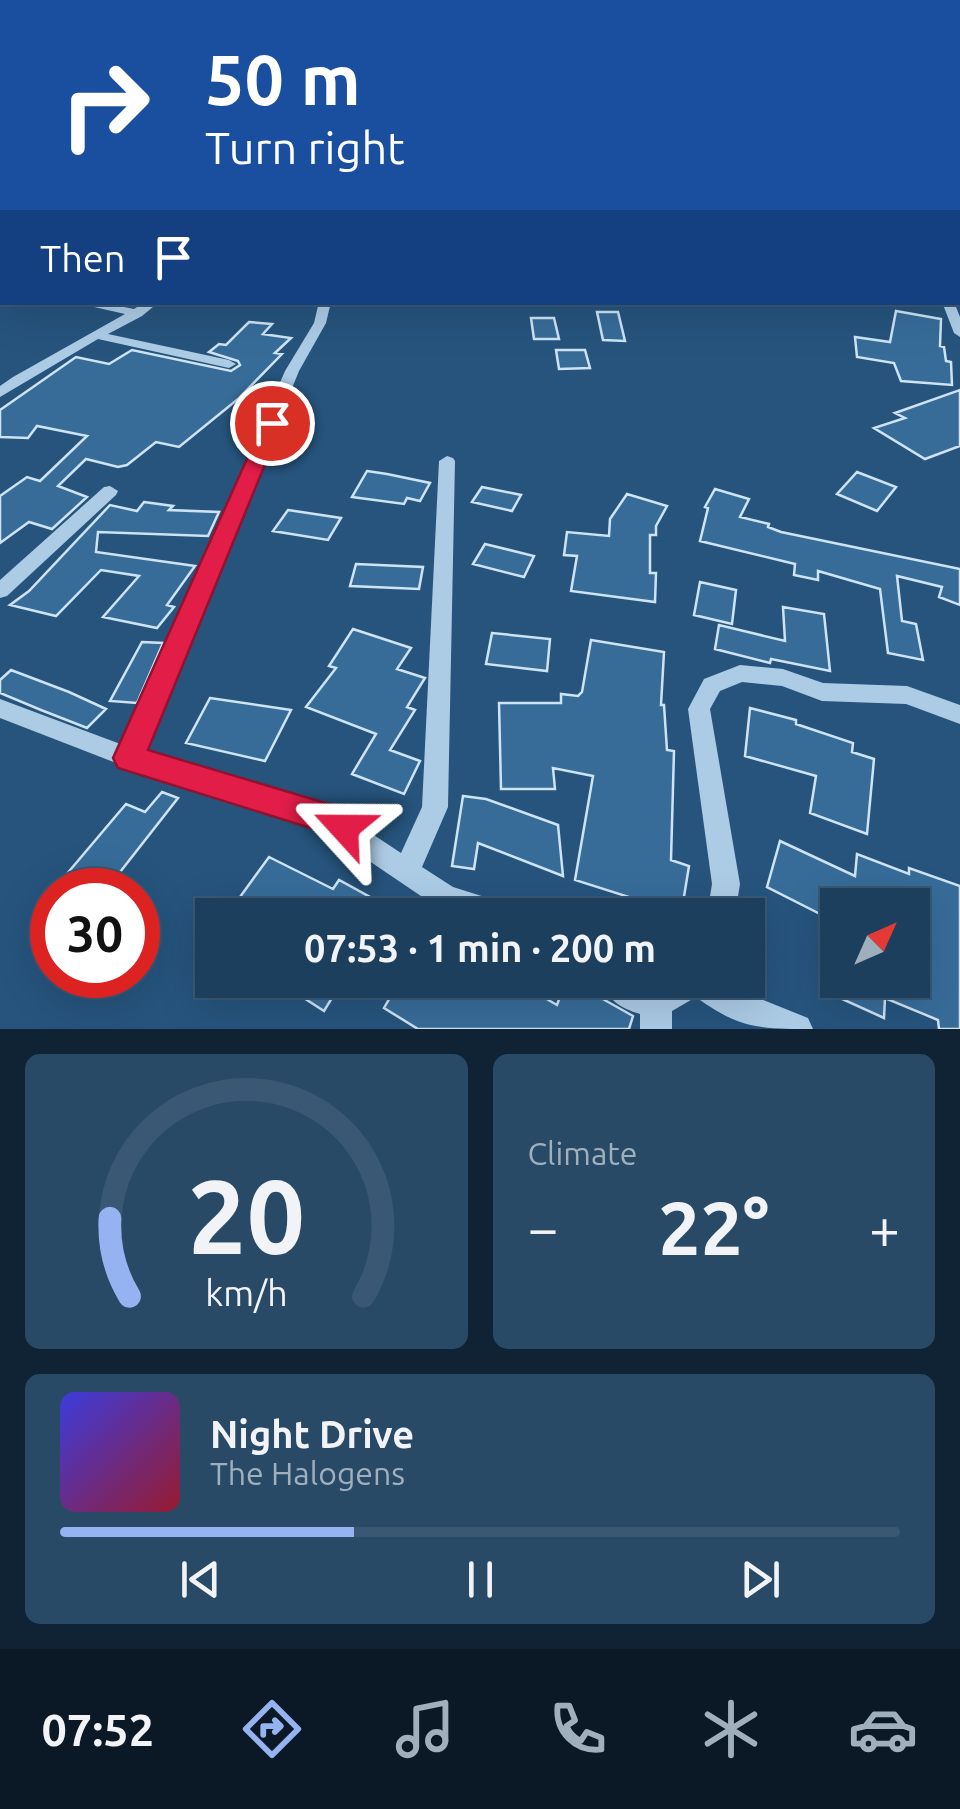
<!DOCTYPE html>
<html lang="en">
<head>
<meta charset="utf-8">
<style>
	:root { --surface:#1c3f5e; --page:#294a67; --text:#f1f3f6; --muted:#a0afbc; --line:#3a5873; --accent:#95b2f1 }
	body { margin:0; font-family:Ubuntu,sans-serif; background:var(--page); color:var(--text); height:100vh; display:flex; flex-direction:column; font-size:38px; white-space:nowrap }
	* { box-sizing:border-box; margin:0 }
	p { font-size:32px; color:var(--muted) }
	.icon { flex:none; width:55px; height:55px; fill:none; stroke:currentColor; stroke-width:2; stroke-linecap:round; stroke-linejoin:round }
	.map { position:relative; height:1029px; overflow:hidden }
	.side { display:flex; flex-direction:column; gap:25px; padding:25px; background:#0f2334; flex:1 }
	.side>* { flex:none }
	.top-card { position:absolute; left:0px; top:0px; width:960px; height:305px; box-shadow:0 10px 40px #0002,0 0 0 2px var(--line); background:#1a4fa0; color:#fff; overflow:hidden }
	.needle { width:65px; rotate:45deg }
	.fabs { position:absolute; left:820px; top:888px; display:grid; gap:20px }
	.fabs a { display:grid; place-items:center; width:110px; height:110px; border-radius:0px; background:var(--surface); box-shadow:0 10px 40px #0002,0 0 0 2px var(--line); font-size:50px }
	.speed { position:absolute; left:30px; top:868px; display:flex; gap:20px; font-size:50px; font-weight:700; text-align:center }
	.speed>* { display:grid; place-content:center; width:130px; height:130px; border-radius:50%; background:var(--surface); box-shadow:0 10px 40px #0002,0 0 0 2px var(--line); line-height:1 }
	.speed .limit { border:15px solid #d22; background:#fff; color:#111 }
	.pin { position:absolute; display:grid; place-items:center; width:85px; height:85px; color:#fff; margin:-42px; border:5px solid #fff; border-radius:50%; box-shadow:0 2px 10px #0007 }
	.me { position:absolute; width:110px; margin:-55px; rotate:294deg; stroke-linejoin:round; filter:drop-shadow(0 0 8px #0008) }
	.turn { display:flex; align-items:center; gap:35px; height:210px; padding:0 40px; font-size:45px }
	.turn .icon { width:130px; height:130px; stroke-width:2.5 }
	.turn b { display:block; font-size:70px; line-height:85px }
	.then { display:flex; align-items:center; height:95px; padding:0 40px; background:#0003; gap:20px; font-size:38px }
	.big { font-size:75px; font-weight:700; line-height:1.1 }
	.side .widget { flex:1; display:flex; flex-direction:column; justify-content:center; gap:15px; min-width:0; padding:0 35px; border-radius:15px; background:var(--page) }
	.side .dial { align-items:center; gap:0 }
	.dial svg { height:260px; overflow:visible; fill:none; stroke:var(--line); stroke-width:7; stroke-linecap:round; text-anchor:middle }
	.dial text { fill:var(--text); stroke:none }
	.song { display:flex; align-items:center; gap:30px }
	.cover { width:120px; height:120px; border-radius:15px; background:linear-gradient(135deg,hsl(240 70% 55%),hsl(350 70% 35%)) }
	.played { height:10px; border-radius:5px; background:linear-gradient(90deg,var(--accent) 35%,var(--line) 35%) }
	.keys { display:flex; justify-content:space-around; direction:ltr }
	.heat { display:flex; justify-content:space-between; align-items:center; font-size:55px; direction:ltr }
	.side .tiles { flex:1; display:grid; gap:25px; grid-template-columns:1fr 1fr }
	.widget:last-child { grid-column:span 2 }
	.trip { position:absolute; left:195px; top:898px; width:570px; height:100px; border-radius:0px; background:var(--surface); box-shadow:0 10px 40px #0002,0 0 0 2px var(--line); font-weight:700; line-height:100px; text-align:center }
	.tab-bar { display:flex; height:160px; justify-content:space-around; align-items:center; background:#0b1926; color:var(--muted) }
	.tab-bar .icon { width:70px; height:70px }
	.tab-bar .selected { color:var(--accent) }
	.tab-bar b { font-size:45px; color:var(--text) }
	.map>svg:first-child { display:block }
	.building { fill:#376c99; stroke:#cee3f4; stroke-width:2.5 }
	.lines { fill:none; stroke-linecap:round; stroke-linejoin:round }
	.minor { fill:#accbe5; fill-rule:evenodd }
	.route { fill:#e11d48; stroke:#92132f; stroke-width:2.5 }
</style>
</head>
<body>
<div class="map">
<svg width="960" height="1029" viewBox="0 0 960 1029">
	<rect width="100%" height="100%" fill="#26547d"/>
	<path class="building" d="M896,311l45,8 -1,27 4,1 2,14 5,1 1,23 -51,-4 -7,-18 -37,-6 -2,-20 35,5z
		M597,312h21l7,29 -22,-1z
		M531,318h23l5,21h-25z
		M249,322l23,2 -9,10 28,4 -16,15 7,1 -44,45 -59,48 -23,-5 -29,23 -9,2 -32,-8 -28,27 29,11 -35,32 -23,-7 -29,21v-47l27,-19 13,4 47,-45 -50,-10 -9,12 -28,-1v-27l76,-53 33,7 23,-14 99,21 9,-6 -2,-4 -29,-9 10,-8 7,1z
		M556,350h29l5,18 -31,1z
		M960,390v56l-35,13 -51,-31 31,-10 -10,-5z
		M367,471l20,3 43,9 -10,18 -13,-3 -3,6 -52,-7z
		M857,472l39,15 -19,24 -40,-17z
		M482,487l39,8 -9,16 -40,-9z
		M715,489l34,10 -9,18 29,7 -1,3 13,5 179,37v36l-21,-8 3,-10 -45,-11 5,45 14,3 7,36 -35,-7 -8,-64 -62,-18v9l-24,-5 1,-11 -95,-23 8,-33 -3,-1z
		M627,494l40,12 -11,20v9h-6v38h6l-1,29 -84,-11 6,-35 -13,-1 3,-23 42,4 1,-17z
		M144,502l29,4 -4,4 50,2 -11,24 -110,-4 -2,20 99,14 -28,39 7,2 -17,21 -54,-11 36,-41 -38,-6 -45,46 -46,-11 19,-14 81,-86 27,6z
		M288,510l53,8 -13,22 -55,-9z
		M485,544l49,12 -10,21 -51,-13z
		M356,564l67,3 -4,22 -69,-3z
		M700,582l36,8 -4,34 -38,-9z
		M783,607l41,7 6,57 -59,-12 -1,4 -55,-14 4,-24 66,16z
		M353,629l58,19 -14,21 28,9 -18,29 8,3 -25,40 30,11 -16,33 -52,-20 24,-40 -70,-27 30,-39 -7,-2z
		M492,633l58,6 -3,32 -61,-7z
		M591,640l73,12 -3,53h3l3,45 7,1 -3,109 18,6 -8,49h-57l5,-18 -54,-17 18,-104 -40,-8 2,21h-54l-2,-86h62v-9l17,2 4,-4z
		M142,642l21,1 -26,60 -27,-2z
		M11,670l58,22 37,17 -19,19 -46,-18 -41,-17v-13z
		M210,698l81,12 -26,51 -79,-18z
		M750,708l46,12v4l57,19 -1,9 22,7 -7,75 -57,-21 6,-37 -71,-20z
		M162,792l16,6 -72,92h-29l-17,-8 66,-78 19,8z
		M463,796l23,3 72,26 5,51 -85,-33 -4,26 -22,-3z
		M780,841l75,35 2,-22 52,20v-6l51,18v143h-21l-1,-9 -53,-22 -1,20 -42,-19v-19h71l-1,-75h-76l-4,15 -65,-33z
		M269,857l64,32 6,-9 31,17 -12,18h-131z
		M276,980h67l-19,31z
		M400,980h114l43,25 9,-25h3l64,36 -4,13h-211l-34,-21z"/>
	<g class="lines">
		<path class="minor" d="M958,128h2v4h-2z
			M2,213v6l-2,1v-6z
			M0,287h2v6h-2z
			M72,302h27l35,7 11,-7h14l-17,14 -34,18 121,26 7,4 -7,4 -131,-29 -98,58v-11l13,-9 112,-63z
			M319,302h12l-5,21 -27,48 -155,381 192,58 65,43 21,-46 17,-346 8,-5 6,2 2,3 -7,346 -26,60 31,20 57,18 4,10 -68,-2 -127,-86 -190,-59 -129,-50v-19l123,46 162,-374 29,-48z
			M942,302h12l6,15v20l-6,-4z
			M110,486l8,5 -2,4 -109,101 -7,2v-18l104,-93z
			M740,665l43,4 40,14 84,3 53,19v19l-54,-20 -84,-3 -40,-15 -40,-4 -22,9 -10,18 30,175 -5,31h-28l5,-31 -24,-175 16,-30z
			M600,980h36l18,7 12,-7h58l14,10 70,28 5,11c-52,0 -74,0 -117,-32l-24,14v18h-32v-15c-20,-6 -32,-14 -40,-34z"/>
	</g>
	<linearGradient id="sky" x2="0" y2="1"><stop stop-color="#152e45"/><stop offset="0.47" stop-color="#41678f"/><stop offset="1" stop-color="#41678f" stop-opacity="0"/></linearGradient>
	<rect width="960" height="272" fill="url(#sky)"/>
	<path class="route" d="M272,417l10,6 -134,327 191,57 17,10 5,11 -5,11 -12,5 -27,-14 -199,-62 -5,-10 150,-335z"/>
</svg>
<div class="fabs">
<a><svg class="needle" viewBox="-14 -14 28 28"><path d="M0-13l5 13h-10z" fill="#e53935"/><path d="M0 13l5-13h-10z" fill="#a0afbc"/></svg></a>
</div>
<div class="speed"><div class="limit">30</div></div>
<div class="pin" style="left:272px;top:423px;background:#d93025"><svg class="icon" aria-label="arrive" viewBox="0 0 24 24"><path d="M6 21V4h12l-3 4 3 4H6"/></svg></div>
<svg class="me" style="left:344px;top:828px" viewBox="-20 -20 40 40"><path d="M0-17L14 15 0 8-14 15z" fill="#e11d48" stroke="#fff" stroke-width="4"/></svg>
<div class="trip">07:53 · 1 min · 200 m</div>
<div class="top-card">
<div class="turn"><svg class="icon" aria-label="right" viewBox="0 0 24 24"><path d="M7 20v-9h11M14 6l5 5-5 5"/></svg><div><b>50 m</b>Turn right</div></div>
<div class="then">Then<svg class="icon" aria-label="arrive" viewBox="0 0 24 24"><path d="M6 21V4h12l-3 4 3 4H6"/></svg></div>
</div>
</div>
<section class="side">
<div class="tiles">
<div class="widget dial"><svg viewBox="0 0 100 80">
<path d="M14 69A42 42 0 1 1 86 69"/>
<path d="M14 69A42 42 0 0 1 8 45" stroke="#95b2f1"/>
<text x="50" y="56" font-size="32" font-weight="700">20</text>
<text x="50" y="72" font-size="11">km/h</text>
</svg></div>
<div class="widget"><p>Climate</p>
<div class="heat"><a>−</a><b class="big">22°</b><a>+</a></div>
</div>
<div class="widget">
<div class="song"><i class="cover"></i><div><b>Night Drive</b><p>The Halogens</p></div></div>
<div class="played"></div>
<div class="keys"><svg class="icon" aria-label="previous" viewBox="0 0 24 24"><path d="M18 5L8 12l10 7zM5 5v14"/></svg><svg class="icon" aria-label="pause" viewBox="0 0 24 24"><path d="M8 5v14M16 5v14"/></svg><svg class="icon" aria-label="next" viewBox="0 0 24 24"><path d="M6 5l10 7-10 7zM19 5v14"/></svg></div>
</div>
</div>
</section>
<nav class="tab-bar">
<b>07:52</b>
<svg class="icon selected" aria-label="directions" viewBox="0 0 24 24"><path d="M12 3l9 9-9 9-9-9zM9 14v-3h6M13 9l2 2-2 2"/></svg>
<svg class="icon" aria-label="music" viewBox="0 0 24 24"><path d="M9 18V5l10-2v13"/><circle cx="6" cy="18" r="3"/><circle cx="16" cy="16" r="3"/></svg>
<svg class="icon" aria-label="phone" viewBox="0 0 24 24"><path d="M5 4h4l2 5-3 2q2 4 5 5l2-3 5 2v4C11 20 4 13 5 4z"/></svg>
<svg class="icon" aria-label="climate" viewBox="0 0 24 24"><path d="M12 3v18M4 7l16 10M4 17L20 7"/></svg>
<svg class="icon" aria-label="car" viewBox="0 0 24 24"><path d="M5 17H2v-5l4-1 3-4h7l3 4 3 1v5h-3M9 17h6M6 11h13"/><circle cx="7" cy="17" r="2"/><circle cx="17" cy="17" r="2"/></svg>
</nav>
</body>
</html>
